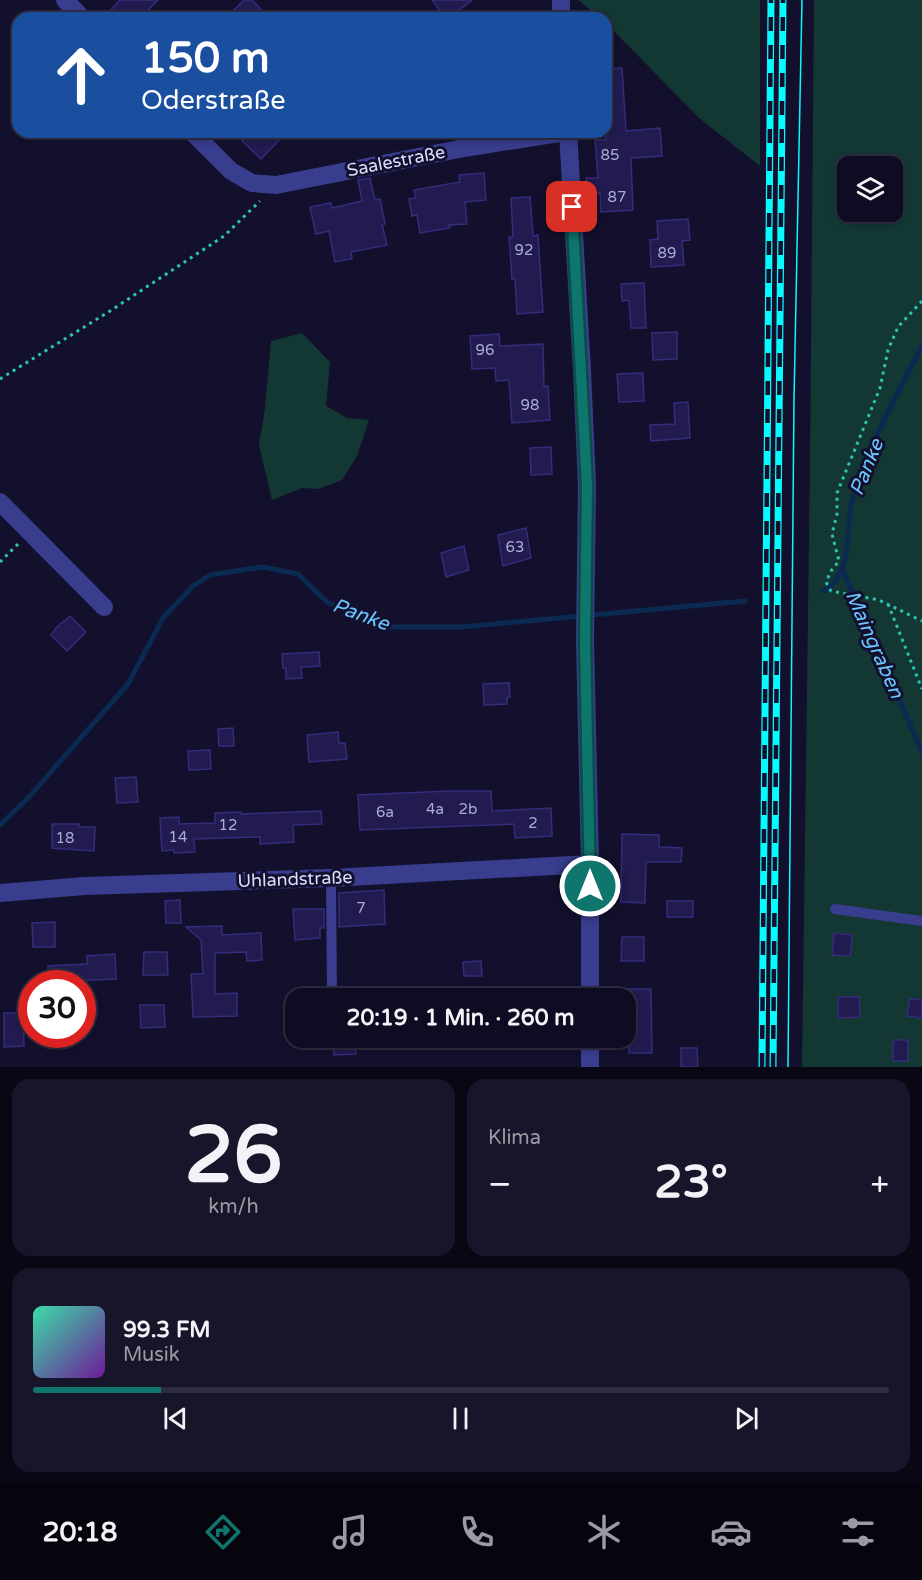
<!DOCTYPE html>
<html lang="de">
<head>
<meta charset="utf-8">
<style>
	:root { --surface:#0e0c22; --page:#17152a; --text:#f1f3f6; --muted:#9b9ba5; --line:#2e2c40; --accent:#0f766e }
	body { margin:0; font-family:"Varela Round",sans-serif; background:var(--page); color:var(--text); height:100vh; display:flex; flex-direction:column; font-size:22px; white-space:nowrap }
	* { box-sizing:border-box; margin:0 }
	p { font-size:20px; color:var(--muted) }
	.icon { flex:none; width:33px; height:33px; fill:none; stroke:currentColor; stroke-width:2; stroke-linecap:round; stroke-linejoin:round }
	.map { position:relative; height:1067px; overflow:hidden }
	.sheet { display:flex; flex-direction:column; gap:12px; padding:12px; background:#080713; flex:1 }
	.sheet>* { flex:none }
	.top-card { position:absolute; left:12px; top:12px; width:600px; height:126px; border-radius:18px; box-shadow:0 3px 9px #0003,0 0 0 2px var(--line); background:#1a4fa0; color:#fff; overflow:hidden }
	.buttons { position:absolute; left:837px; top:156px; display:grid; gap:12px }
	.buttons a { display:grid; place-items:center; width:66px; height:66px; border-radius:12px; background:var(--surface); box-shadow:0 3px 9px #0003,0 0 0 2px var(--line); font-size:30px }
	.speed { position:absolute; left:18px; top:970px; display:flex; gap:12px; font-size:30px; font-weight:700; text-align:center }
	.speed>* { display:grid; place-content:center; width:78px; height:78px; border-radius:50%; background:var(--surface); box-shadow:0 3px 9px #0003,0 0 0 2px var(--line); line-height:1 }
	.speed .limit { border:9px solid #d22; background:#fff; color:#111 }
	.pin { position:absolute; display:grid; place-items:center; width:51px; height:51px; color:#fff; margin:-26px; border-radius:12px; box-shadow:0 3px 9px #0006 }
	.me { position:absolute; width:66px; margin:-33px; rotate:0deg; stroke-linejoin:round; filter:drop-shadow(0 0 4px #0008) }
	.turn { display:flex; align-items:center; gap:21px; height:126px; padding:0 30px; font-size:27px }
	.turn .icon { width:78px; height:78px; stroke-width:2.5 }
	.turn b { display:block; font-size:42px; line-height:51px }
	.big { font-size:45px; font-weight:700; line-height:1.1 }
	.sheet .tile { flex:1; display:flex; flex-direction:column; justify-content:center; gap:9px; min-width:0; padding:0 21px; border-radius:18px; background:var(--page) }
	.sheet .dial { align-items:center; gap:0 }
	.dial b { font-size:78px; line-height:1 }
	.song { display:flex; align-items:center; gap:18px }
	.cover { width:72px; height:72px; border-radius:9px; background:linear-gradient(135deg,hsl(160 70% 55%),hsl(280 70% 35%)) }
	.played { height:6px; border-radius:3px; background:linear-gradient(90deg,var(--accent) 15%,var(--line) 15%) }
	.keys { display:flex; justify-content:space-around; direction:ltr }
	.heat { display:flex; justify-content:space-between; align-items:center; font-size:33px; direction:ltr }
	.sheet .tiles { flex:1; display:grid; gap:12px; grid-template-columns:1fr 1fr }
	.tile:last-child { grid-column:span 2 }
	.trip { position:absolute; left:285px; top:988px; width:351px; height:60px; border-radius:18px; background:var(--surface); box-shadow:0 3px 9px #0003,0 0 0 2px var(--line); font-weight:700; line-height:60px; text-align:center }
	.tab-bar { display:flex; height:96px; justify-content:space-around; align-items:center; background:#06050e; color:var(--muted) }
	.tab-bar .icon { width:42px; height:42px }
	.tab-bar .on { color:var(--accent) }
	.tab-bar b { font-size:27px; color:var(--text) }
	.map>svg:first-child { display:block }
	.green { fill:#133833; fill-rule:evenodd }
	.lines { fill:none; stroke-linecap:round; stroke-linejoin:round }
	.stream { stroke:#0a2a52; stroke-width:5 }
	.building { fill:#211b4f; stroke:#352c7c; stroke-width:1.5 }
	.path { stroke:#2ac5af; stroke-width:3; stroke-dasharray:3 4.5; stroke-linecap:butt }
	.lane { stroke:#393d8e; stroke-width:10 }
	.street { stroke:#393d8e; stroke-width:18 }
	.tram { stroke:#08faff; stroke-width:1.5 }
	.rail-casing { stroke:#08faff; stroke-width:7 }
	.rail { stroke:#13102d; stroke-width:4.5; stroke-dasharray:14; stroke-linecap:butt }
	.route-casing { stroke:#0a4d48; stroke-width:15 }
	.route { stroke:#0f766e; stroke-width:10 }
	.labels { text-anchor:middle; stroke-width:6; stroke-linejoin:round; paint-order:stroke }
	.number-label { font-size:15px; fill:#aeacd3 }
	.street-label { font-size:18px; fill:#dddcff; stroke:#13102d }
	.water-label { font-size:20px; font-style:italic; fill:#6ac6ff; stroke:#13102d }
</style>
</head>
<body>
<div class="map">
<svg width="922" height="1067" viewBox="0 0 922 1067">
	<rect width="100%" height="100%" fill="#13102d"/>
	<path class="green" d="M578,0h182v166l-61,-48 -93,-95v-5h-6z
		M814,0h108v1067h-120l8,-604zM848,166h44v46h-44z
		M302,333l28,29 -4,44 21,12 22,2 -12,36 -15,24 -24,9 -16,-1 -30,12 -13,-55 6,-37 6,-67z"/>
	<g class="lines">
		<path class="stream" d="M842,568l80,184
			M824,591c31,-20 20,-59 28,-89 15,-55 45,-106 70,-157
			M0,825l28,-27 100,-114 35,-66 30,-32 17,-11 53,-8 35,7 29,28 61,25h74l283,-26"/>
	</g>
	<path class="building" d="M120,0h38l-18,18h-23l-7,-7z
		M244,0h8l9,9 -8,9h-12l-8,-7z
		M432,0h40l-23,18h-4z
		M622,68l4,63 34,-3 2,28 -31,2 2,52 -32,2 -1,-19 -13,2 -1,-17h12l-3,-38h11v-48h3l-2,-23z
		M251,132h19l9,8 -18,19 -19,-18z
		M484,173l2,27 -21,2 2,22 -18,1 1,3 -30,5 -3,-18 -5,1 -3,-17 7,-1 -2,-8 46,-8 -1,-7z
		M370,178l5,22 5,-1 5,25 -3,1 5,20 -36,7 1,7 -17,3 -6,-31 -13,3 -6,-27 21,-4 1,5 30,-7 -4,-21z
		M530,197l3,39 5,-1 5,77 -26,2 -2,-35h-3l-3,-42h4l-2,-39z
		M688,219l2,21 -8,1 2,24 -33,2 -1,-27 8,-1 -1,-18z
		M644,283l2,45h-15l-2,-28 -7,1 -1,-17z
		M677,332v27l-24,1 -1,-27z
		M499,334l1,12 43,-2 1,43 4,-1 2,34 -38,3 -3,-43 -13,1 -1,-13 -23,1 -2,-33z
		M643,373l1,28 -25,1 -2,-28z
		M688,402l2,36 -39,3 -1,-16 25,-1 -1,-21z
		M551,447l1,27 -21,1 -1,-27z
		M526,528l5,30 -28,8 -5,-31z
		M464,546l5,24 -23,7 -5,-24z
		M70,616l16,16 -19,19 -16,-16 6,-8z
		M319,652l1,14 -19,1 1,11 -16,1v-11h-3l-1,-14z
		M509,683l1,14h-3v7l-23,1 -1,-21z
		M233,728l1,18h-15l-1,-17z
		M338,732l1,11h6l2,16 -38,3 -2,-27z
		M210,750l1,19 -22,1 -1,-19z
		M136,777l2,25 -21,1 -2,-25z
		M449,791h42l1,20 59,-3 1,28 -37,2 -1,-14 -154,6 -2,-35z
		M321,811l1,13 -29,1 1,17 -34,2v-7l-66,2 1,13 -21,1v-3l-12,1 -2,-33 19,-1v7l36,-1v-10l26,-1v2z
		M52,824h27v3h16l-1,24 -42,-3z
		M622,834l37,1v12l23,1 -1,14h-35l-1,41 -24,-1z
		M384,890l1,34 -46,3v-34z
		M180,900l1,23h-15l-1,-22z
		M667,901h26v16h-26z
		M293,909h31v19h-4v10l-25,2z
		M55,922v25h-22l-1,-24z
		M222,926v9l39,-2 1,27 -15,1 -1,-9 -31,1v41l22,-1v23l-44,1 -2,-43h12l-2,-34 -15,-13z
		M834,933l18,2 -2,21 -18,-1z
		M622,937h22v24h-23z
		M144,952h23l1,23h-25z
		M115,954l1,25 -67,3 -1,-16 39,-2v-8z
		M481,961l1,15h-18l-1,-14z
		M626,989h25l1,64h-23z
		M838,997h21l1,20 -22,1z
		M910,999l12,1v18l-15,-2z
		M140,1005h24l1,22 -24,1z
		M4,1013h19l1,33 -20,1z
		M333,1038h22l1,16 -22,1z
		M893,1040h15v21h-15z
		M681,1048h16l1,19h-17z"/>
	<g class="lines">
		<path class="path" d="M922,301l-24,26 -10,23 -8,38 -43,105v21l-5,20 7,27 -8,10 -5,11 5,9 48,9 43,21
			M0,379l110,-68 114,-75 36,-35
			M0,562l18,-18
			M888,604l34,85"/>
		<path class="lane" d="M331,878l1,121
			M835,909l87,12"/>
		<path class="street" d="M65,0l17,18
			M561,0v18
			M192,132l39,39 21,12 24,2 188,-37 101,-16
			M568,132l14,238 5,115 -2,156 5,223v135
			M0,502l104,105
			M0,893l84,-7 247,-8 259,-14
			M590,1067v-29"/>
		<path class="tram" d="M788,1067l6,-668 8,-399"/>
		<defs>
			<path id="rail" d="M762,1067l9,-1067
				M773,1067l10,-1067"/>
		</defs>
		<use href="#rail" class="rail-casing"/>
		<use href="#rail" class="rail"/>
	</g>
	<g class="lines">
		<defs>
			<path id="route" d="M572,207l15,278 -2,156 5,245"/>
		</defs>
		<use href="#route" class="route-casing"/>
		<use href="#route" class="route"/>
	</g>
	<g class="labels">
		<g class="number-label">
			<text x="610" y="160">85</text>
			<text x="617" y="202">87</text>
			<text x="524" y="255">92</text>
			<text x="667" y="258">89</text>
			<text x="485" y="355">96</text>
			<text x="530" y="410">98</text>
			<text x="515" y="552">63</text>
			<text x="435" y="814">4a</text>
			<text x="468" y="814">2b</text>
			<text x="385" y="817">6a</text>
			<text x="533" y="828">2</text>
			<text x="228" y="830">12</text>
			<text x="178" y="842">14</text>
			<text x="65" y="843">18</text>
			<text x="361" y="913">7</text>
		</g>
		<g class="street-label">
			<text transform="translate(396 161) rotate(-11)" y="6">Saalestraße</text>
			<text transform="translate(295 879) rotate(-2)" y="6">Uhlandstraße</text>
		</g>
		<g class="water-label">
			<text transform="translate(866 467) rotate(-68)" y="7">Panke</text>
			<text transform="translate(361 614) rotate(20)" y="7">Panke</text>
			<text transform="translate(875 644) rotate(66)" y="7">Maingraben</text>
		</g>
	</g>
</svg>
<div class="buttons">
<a><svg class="icon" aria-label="layers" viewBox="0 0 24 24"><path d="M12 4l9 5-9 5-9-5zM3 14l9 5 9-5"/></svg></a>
</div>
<div class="speed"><div class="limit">30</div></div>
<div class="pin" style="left:572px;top:207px;background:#d93025"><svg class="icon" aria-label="arrive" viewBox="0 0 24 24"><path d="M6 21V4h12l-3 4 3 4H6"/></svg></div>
<svg class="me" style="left:590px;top:886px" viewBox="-20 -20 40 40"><circle r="17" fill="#0f766e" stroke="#fff" stroke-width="3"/><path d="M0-11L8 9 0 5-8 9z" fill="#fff"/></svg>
<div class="trip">20:19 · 1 Min. · 260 m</div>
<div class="top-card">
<div class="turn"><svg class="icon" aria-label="ahead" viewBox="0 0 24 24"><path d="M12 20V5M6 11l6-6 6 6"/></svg><div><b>150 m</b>Oderstraße</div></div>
</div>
</div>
<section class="sheet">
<div class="tiles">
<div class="tile dial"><b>26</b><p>km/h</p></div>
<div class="tile"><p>Klima</p>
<div class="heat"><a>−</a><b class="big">23°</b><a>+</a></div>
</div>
<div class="tile">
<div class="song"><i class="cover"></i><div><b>99.3 FM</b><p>Musik</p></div></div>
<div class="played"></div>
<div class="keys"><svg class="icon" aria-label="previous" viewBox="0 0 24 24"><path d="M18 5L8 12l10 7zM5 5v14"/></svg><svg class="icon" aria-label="pause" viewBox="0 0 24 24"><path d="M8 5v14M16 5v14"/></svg><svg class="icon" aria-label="next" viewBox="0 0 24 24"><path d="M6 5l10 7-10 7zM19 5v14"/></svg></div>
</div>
</div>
</section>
<nav class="tab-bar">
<b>20:18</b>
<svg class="icon on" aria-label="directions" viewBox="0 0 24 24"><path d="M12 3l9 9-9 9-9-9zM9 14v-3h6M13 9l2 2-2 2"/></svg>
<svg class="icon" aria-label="music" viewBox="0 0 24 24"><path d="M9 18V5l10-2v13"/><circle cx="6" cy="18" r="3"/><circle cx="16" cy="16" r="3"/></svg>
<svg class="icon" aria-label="phone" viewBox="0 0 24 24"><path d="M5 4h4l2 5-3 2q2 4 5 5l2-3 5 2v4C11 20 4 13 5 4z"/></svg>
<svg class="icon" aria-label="climate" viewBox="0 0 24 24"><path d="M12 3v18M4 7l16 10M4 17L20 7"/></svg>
<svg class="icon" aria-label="car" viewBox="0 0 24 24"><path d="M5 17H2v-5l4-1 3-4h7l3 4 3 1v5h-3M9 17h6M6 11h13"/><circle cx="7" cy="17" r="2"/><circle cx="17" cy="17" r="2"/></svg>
<svg class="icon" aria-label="filters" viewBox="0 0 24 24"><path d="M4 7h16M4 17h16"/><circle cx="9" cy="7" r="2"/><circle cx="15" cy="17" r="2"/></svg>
</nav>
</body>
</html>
